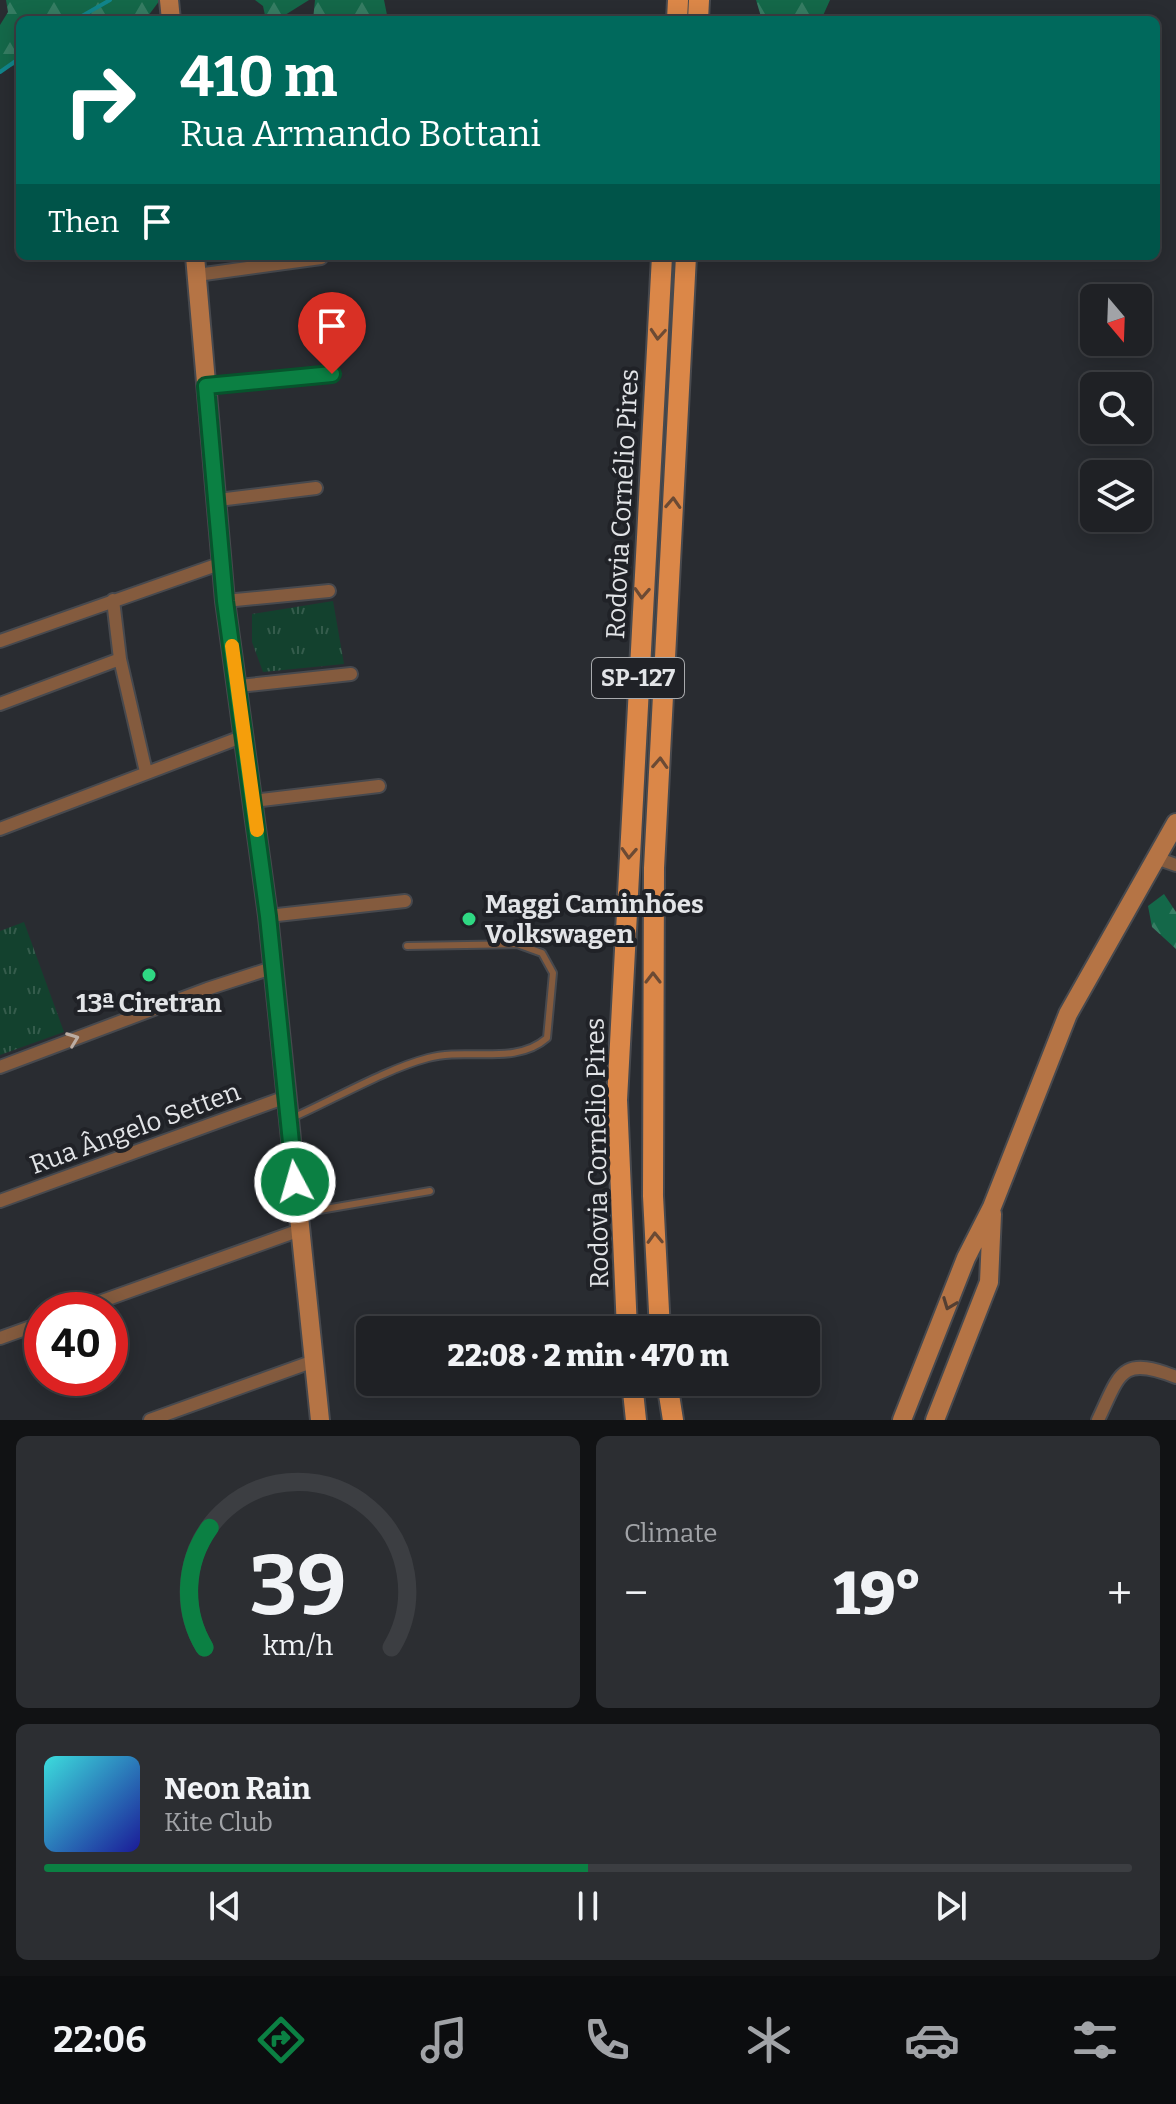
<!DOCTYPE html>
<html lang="en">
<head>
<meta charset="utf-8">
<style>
	:root { --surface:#1f2125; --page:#2c2e32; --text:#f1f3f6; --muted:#a1a3a7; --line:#3c3e42; --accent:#0b8043 }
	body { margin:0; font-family:Bitter,serif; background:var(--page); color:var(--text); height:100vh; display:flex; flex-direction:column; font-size:30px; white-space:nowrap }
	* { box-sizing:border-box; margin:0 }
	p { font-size:26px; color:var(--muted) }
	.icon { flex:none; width:44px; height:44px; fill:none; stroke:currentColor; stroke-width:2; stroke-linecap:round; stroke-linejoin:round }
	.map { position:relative; height:1420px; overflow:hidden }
	.sheet { display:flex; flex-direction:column; gap:16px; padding:16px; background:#111214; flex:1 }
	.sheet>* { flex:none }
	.guide { position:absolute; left:16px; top:16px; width:1144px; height:244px; border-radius:12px; box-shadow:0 4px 20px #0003,0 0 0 2px var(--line); background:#00695c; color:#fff; overflow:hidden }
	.needle { width:52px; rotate:161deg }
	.buttons { position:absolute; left:1080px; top:284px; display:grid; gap:16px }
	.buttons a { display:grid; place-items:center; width:72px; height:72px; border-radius:12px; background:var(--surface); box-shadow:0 4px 20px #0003,0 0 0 2px var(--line); font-size:40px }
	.speed { position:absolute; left:24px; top:1292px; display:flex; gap:16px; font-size:40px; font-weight:700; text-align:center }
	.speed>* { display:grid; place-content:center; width:104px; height:104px; border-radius:50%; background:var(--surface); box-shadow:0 4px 20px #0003,0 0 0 2px var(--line); line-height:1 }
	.speed .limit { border:12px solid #d22; background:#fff; color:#111 }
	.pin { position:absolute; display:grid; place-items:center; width:68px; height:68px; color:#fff; margin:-82px -34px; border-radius:50% 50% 50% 0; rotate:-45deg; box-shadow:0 0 8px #0007 }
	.pin .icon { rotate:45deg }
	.me { position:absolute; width:88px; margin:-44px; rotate:354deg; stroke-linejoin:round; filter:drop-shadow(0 0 6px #0008) }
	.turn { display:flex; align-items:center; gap:28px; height:168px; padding:0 32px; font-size:36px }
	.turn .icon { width:104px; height:104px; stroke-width:2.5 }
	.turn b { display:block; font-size:56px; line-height:68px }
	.then { display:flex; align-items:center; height:76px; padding:0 32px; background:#0003; gap:16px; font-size:30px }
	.big { font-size:60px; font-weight:800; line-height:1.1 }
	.sheet .card { flex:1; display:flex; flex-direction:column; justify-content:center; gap:12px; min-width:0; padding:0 28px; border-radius:12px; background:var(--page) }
	.sheet .dial { align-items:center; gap:0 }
	.dial svg { height:208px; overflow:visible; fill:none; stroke:var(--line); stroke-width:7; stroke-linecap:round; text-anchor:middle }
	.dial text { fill:var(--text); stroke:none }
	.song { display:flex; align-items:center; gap:24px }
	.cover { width:96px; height:96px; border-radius:12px; background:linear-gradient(135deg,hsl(180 70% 55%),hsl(240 70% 35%)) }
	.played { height:8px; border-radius:4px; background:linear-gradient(90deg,var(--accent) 50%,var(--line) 50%) }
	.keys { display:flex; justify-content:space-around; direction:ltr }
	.heat { display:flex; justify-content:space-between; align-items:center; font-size:44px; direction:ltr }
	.sheet .tiles { flex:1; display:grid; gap:16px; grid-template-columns:1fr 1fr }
	.card:last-child { grid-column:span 2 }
	.trip { position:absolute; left:356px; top:1316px; width:464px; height:80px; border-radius:12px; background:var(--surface); box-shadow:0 4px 20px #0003,0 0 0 2px var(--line); font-weight:800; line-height:80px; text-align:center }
	.menu { display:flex; height:128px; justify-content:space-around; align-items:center; background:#0c0d0f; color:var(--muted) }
	.menu .icon { width:56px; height:56px }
	.menu .current { color:var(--accent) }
	.menu b { font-size:36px; color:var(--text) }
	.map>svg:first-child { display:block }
	.grass { fill:url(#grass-tufts) }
	.forest { fill:url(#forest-firs) }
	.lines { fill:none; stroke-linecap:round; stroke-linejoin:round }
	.stream { stroke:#11858b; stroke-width:4 }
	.lane-casing { stroke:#47494e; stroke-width:10 }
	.street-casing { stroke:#47494e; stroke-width:16 }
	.secondary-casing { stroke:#47494e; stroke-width:22 }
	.primary-casing { stroke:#47494e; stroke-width:24 }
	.lane { stroke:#845b3e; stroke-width:6 }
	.street { stroke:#845b3e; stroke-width:12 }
	.secondary { stroke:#b57445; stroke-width:18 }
	.primary { stroke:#db8748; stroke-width:20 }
	.oneway { stroke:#6b4a34 }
	.oneway2 { stroke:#bcada3 }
	.oneway3 { stroke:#543f32 }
	.route-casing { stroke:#07532c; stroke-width:20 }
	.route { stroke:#0b8043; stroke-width:14 }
	.slow { stroke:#f59e0b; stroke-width:14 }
	.poi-dot { fill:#2fd883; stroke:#202227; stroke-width:3 }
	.labels { text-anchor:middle; stroke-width:8; stroke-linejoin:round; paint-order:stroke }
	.shield { fill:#202227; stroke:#a8aaad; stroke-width:2 }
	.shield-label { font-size:24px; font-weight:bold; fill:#e2e4e7 }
	.street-label { font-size:26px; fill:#e2e4e7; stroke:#202227 }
	.poi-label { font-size:26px; font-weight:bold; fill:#e2e4e7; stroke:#202227; text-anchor:start }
</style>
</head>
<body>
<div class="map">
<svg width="1176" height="1420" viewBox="0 0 1176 1420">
	<defs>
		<pattern id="grass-tufts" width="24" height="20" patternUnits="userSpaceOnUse" patternTransform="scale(2)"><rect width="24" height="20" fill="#13412e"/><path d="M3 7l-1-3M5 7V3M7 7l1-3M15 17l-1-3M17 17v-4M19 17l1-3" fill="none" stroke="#355c4c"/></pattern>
		<pattern id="forest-firs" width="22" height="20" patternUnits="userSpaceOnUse" patternTransform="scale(2)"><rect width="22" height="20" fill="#146849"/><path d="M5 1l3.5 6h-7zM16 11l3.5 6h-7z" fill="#367d63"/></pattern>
	</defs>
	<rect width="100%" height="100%" fill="#292c31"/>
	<path class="grass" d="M333,601l11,63 -81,8 -11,-30v-28z
		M24,922l40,110 -64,23v-124z"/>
	<path class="forest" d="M6,0h154l-15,20h-125v43l-20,8v-46l8,-13z
		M255,0h54l-32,20h-11l-3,-14z
		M315,0h69l4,20h-75z
		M756,0h74l-9,20h-59z
		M1164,894l12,18v37l-24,-22 -4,-21z"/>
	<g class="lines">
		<path class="stream" d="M75,20l35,-20
			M0,72l20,-14"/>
		<defs>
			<path id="lane" d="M292,1118c41,-18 94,-49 136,-60 39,-11 87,8 119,-20l6,-65 -11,-20 -25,-9 -110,2
				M302,1213l128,-22"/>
			<path id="street" d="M197,275l124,-17
				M206,386l126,-12
				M218,500l98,-12
				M113,600l7,59 26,113
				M225,601l104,-10
				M0,641l222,-78
				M239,686l112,-12
				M0,704l120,-45
				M253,801l126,-15
				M0,829l244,-93
				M1156,858l20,7
				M268,916l137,-15
				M0,1067l207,-78 65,-21
				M0,1201l286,-104
				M77,1310l223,-80
				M0,1338l42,-15
				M150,1420l164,-59
				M1098,1420c22,-46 22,-65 78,-43"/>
			<path id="secondary" d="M169,0l2,20
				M195,256l30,345 43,315 52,504
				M902,1420l64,-162 26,-51 76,-193 108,-191
				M935,1420l54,-138 3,-68"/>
			<path id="primary" d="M677,20l1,-20
				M698,20l1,-20
				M627,1330l-10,-230 45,-844
				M660,1330l-7,-134 1,-328 32,-612
				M632,1382l4,38
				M667,1382l6,38"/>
		</defs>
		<use href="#lane" class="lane-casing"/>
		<use href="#street" class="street-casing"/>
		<use href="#secondary" class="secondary-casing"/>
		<use href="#primary" class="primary-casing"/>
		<use href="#lane" class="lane"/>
		<use href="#street" class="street"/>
		<use href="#secondary" class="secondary"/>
		<use href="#primary" class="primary"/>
	</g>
	<defs><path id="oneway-chevron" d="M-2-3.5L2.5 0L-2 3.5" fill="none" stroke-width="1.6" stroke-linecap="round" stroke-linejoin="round" transform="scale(2)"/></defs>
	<g class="oneway">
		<use href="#oneway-chevron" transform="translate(658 334) rotate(94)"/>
		<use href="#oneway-chevron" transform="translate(673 503) rotate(-87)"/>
		<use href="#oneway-chevron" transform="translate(642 593) rotate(93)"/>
		<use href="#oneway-chevron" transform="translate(660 763) rotate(-87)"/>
		<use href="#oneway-chevron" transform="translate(629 853) rotate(93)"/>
		<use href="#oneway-chevron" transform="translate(653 978) rotate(-90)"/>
		<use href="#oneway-chevron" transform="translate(655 1238) rotate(-92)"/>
	</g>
	<use class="oneway2" href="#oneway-chevron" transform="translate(73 1039) rotate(-21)"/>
	<use class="oneway3" href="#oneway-chevron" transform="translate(949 1304) rotate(111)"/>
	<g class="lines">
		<defs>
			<path id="route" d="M295,1182l-27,-266 -43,-315 -19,-215 126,-12"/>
		</defs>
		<use href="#route" class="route-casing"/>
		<use href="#route" class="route"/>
		<path class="slow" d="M232,646l25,184"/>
	</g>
	<g class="poi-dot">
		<circle cx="469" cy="919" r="8"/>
		<circle cx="149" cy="975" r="8"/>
	</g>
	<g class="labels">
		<rect class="shield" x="592" y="658" width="92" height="40" rx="6"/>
		<g class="shield-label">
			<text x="638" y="686">SP-127</text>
		</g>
		<g class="street-label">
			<text transform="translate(622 504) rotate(-87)" y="9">Rodovia Cornélio Pires</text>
			<text transform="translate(135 1128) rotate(-20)" y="9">Rua Ângelo Setten</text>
			<text transform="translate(597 1153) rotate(-91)" y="9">Rodovia Cornélio Pires</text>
		</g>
		<g class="poi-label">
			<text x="485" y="913">Maggi Caminhões<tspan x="485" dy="30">Volkswagen</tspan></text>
			<text x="149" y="1012" text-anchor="middle">13ª Ciretran</text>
		</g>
	</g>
</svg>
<div class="buttons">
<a><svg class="needle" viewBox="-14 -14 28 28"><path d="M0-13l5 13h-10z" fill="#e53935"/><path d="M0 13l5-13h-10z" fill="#a1a3a7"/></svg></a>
<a><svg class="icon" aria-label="search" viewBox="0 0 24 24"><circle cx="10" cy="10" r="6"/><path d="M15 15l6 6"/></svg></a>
<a><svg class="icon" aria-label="layers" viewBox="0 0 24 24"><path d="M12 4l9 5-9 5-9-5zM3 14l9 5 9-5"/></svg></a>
</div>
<div class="speed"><div class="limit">40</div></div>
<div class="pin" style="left:332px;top:374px;background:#d93025"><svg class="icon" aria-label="arrive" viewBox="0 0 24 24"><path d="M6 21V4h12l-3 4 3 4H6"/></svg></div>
<svg class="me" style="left:295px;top:1182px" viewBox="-20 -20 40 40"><circle r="17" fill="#0b8043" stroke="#fff" stroke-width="3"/><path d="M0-11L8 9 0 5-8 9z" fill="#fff"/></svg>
<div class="trip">22:08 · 2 min · 470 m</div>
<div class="guide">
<div class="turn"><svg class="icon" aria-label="right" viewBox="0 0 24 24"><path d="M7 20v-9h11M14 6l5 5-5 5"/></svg><div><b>410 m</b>Rua Armando Bottani</div></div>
<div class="then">Then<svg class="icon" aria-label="arrive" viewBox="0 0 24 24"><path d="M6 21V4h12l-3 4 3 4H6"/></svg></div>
</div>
</div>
<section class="sheet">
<div class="tiles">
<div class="card dial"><svg viewBox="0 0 100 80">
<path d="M14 69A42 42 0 1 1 86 69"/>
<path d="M14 69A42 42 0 0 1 16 23" stroke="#0b8043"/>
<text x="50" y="56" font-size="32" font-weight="700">39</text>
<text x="50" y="72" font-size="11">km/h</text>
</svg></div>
<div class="card"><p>Climate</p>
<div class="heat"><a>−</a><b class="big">19°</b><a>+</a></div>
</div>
<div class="card">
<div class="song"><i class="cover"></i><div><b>Neon Rain</b><p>Kite Club</p></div></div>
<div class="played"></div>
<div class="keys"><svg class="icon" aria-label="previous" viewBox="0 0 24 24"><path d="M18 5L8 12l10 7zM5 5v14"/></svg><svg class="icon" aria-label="pause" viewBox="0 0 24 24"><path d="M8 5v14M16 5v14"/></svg><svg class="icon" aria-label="next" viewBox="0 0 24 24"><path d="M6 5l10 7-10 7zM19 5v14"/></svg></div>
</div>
</div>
</section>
<nav class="menu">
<b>22:06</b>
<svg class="icon current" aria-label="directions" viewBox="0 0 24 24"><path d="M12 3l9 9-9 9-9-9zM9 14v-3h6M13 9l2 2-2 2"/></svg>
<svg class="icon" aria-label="music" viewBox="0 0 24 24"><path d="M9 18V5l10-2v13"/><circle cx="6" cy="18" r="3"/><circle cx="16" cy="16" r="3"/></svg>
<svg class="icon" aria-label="phone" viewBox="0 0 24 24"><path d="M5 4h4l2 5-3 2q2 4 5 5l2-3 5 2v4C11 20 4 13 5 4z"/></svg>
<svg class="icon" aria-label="climate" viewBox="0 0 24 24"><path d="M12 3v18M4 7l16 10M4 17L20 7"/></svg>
<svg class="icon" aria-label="car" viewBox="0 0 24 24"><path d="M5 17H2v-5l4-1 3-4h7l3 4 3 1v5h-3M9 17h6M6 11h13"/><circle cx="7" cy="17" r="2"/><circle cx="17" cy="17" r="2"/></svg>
<svg class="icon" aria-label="filters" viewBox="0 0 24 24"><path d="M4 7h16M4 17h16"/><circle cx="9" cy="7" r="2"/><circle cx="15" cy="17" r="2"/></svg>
</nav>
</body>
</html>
